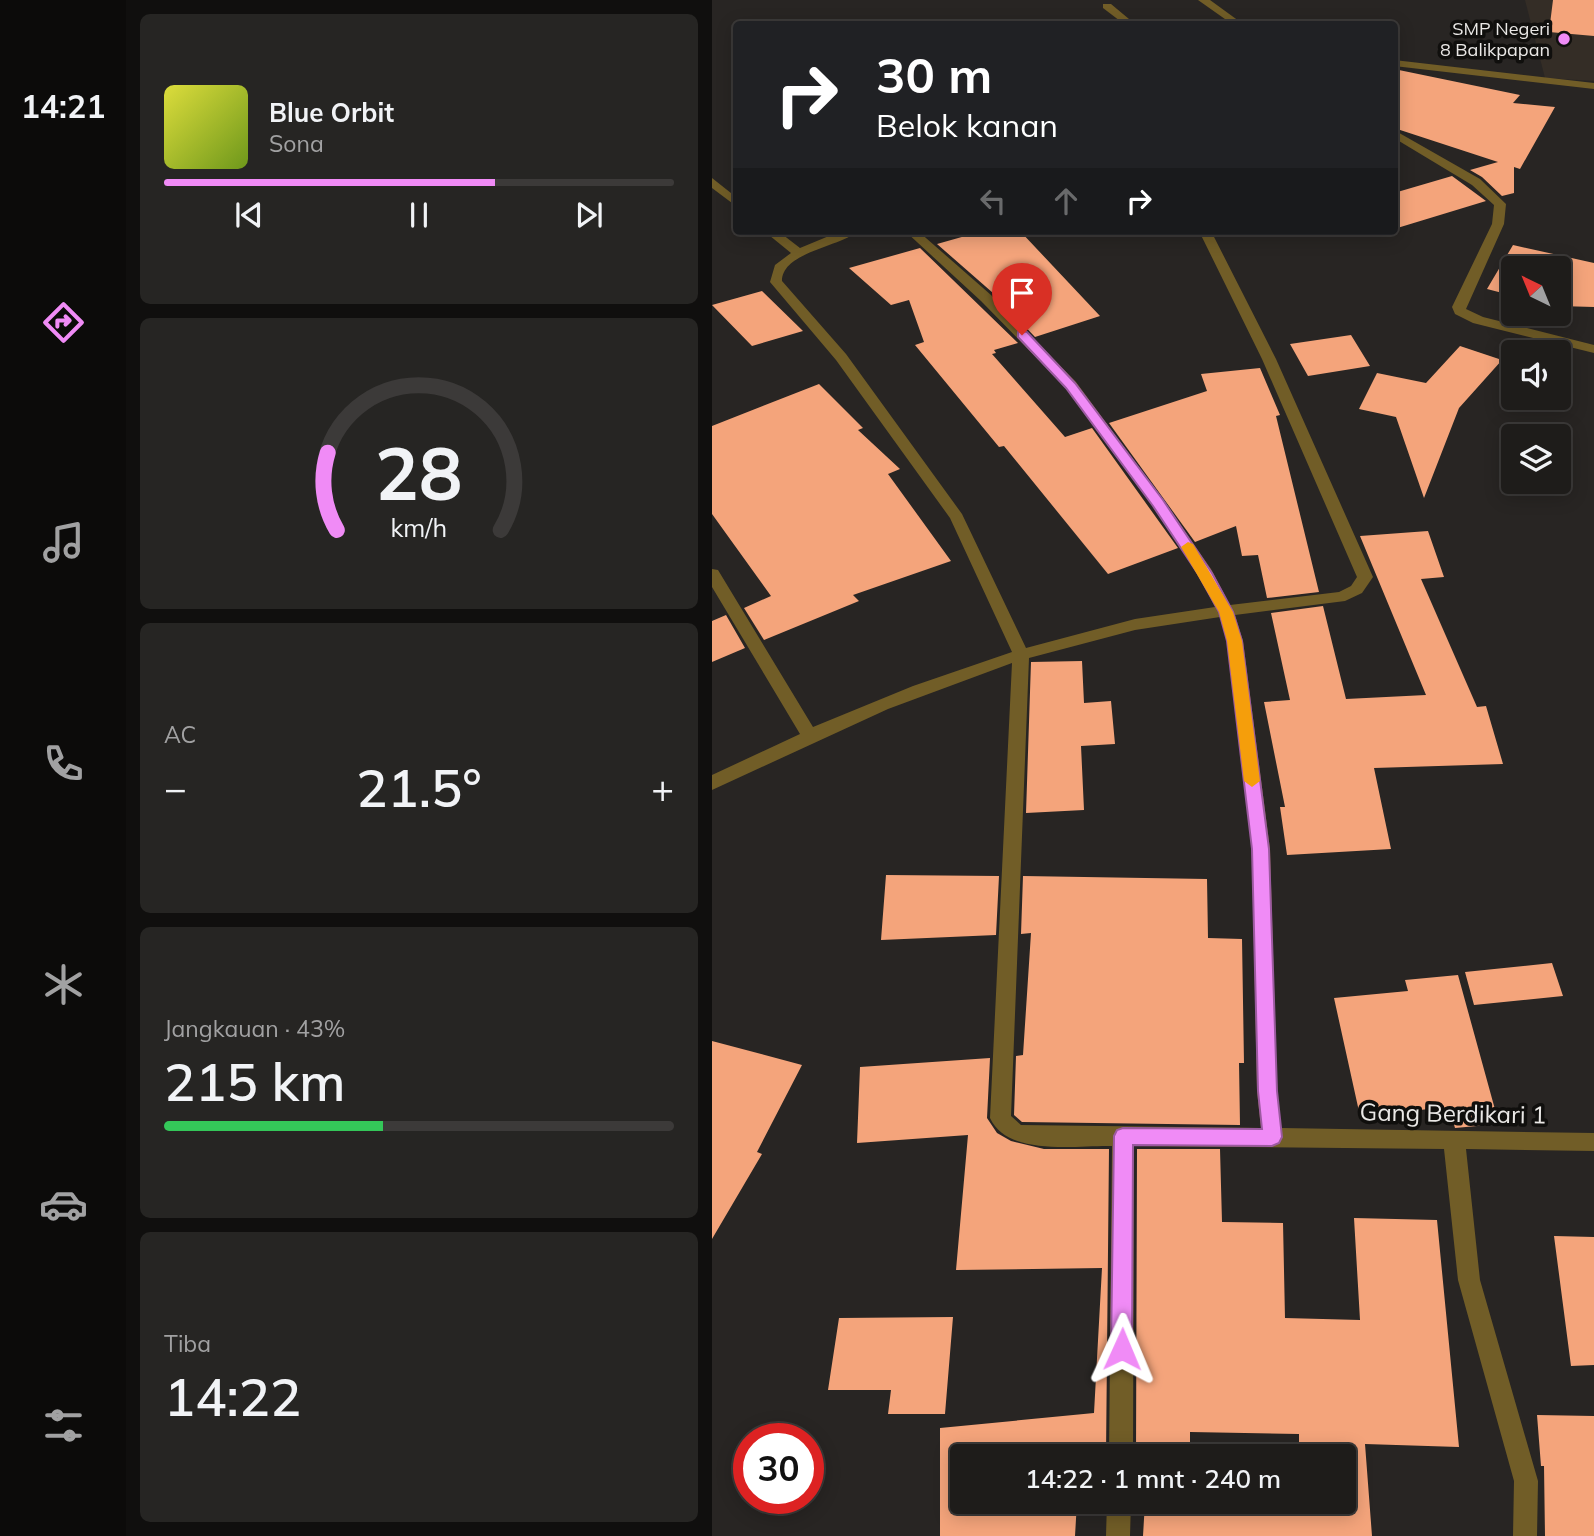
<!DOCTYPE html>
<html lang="id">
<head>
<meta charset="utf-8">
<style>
	:root { --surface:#1e1c1a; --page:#262523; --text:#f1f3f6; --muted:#a1a1a2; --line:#3c3a39; --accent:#f08bf6 }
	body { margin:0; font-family:Mulish,sans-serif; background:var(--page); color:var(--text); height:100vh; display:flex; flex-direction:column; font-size:26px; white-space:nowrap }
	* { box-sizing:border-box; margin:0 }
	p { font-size:23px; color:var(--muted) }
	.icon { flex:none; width:38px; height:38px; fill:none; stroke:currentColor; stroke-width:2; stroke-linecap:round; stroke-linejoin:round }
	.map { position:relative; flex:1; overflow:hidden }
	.details { display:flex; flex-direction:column; gap:14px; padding:14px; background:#100f0e; width:586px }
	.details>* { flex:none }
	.hud { position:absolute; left:21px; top:21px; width:665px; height:214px; border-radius:7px; box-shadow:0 4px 18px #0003,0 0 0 2px var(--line); background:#202124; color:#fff; overflow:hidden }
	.needle { width:46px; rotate:317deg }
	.buttons { position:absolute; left:789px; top:256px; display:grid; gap:14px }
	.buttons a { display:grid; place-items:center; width:70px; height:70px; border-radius:7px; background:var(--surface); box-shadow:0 4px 18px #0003,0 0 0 2px var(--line); font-size:35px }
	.speed { position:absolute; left:21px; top:1423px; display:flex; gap:14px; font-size:35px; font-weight:700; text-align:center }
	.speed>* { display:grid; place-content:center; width:91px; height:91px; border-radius:50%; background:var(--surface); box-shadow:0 4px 18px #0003,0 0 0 2px var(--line); line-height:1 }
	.speed .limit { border:10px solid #d22; background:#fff; color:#111 }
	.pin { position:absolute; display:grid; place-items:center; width:60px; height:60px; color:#fff; margin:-72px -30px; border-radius:50% 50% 50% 0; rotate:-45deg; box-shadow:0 0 7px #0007 }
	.pin .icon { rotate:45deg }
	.me { position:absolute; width:77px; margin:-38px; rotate:1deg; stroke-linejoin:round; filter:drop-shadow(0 0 5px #0008) }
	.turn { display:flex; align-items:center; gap:24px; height:147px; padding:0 28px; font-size:32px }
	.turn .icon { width:91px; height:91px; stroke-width:2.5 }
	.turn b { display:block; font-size:49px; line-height:60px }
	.lanes { display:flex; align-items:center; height:66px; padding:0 28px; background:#0003; justify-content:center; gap:35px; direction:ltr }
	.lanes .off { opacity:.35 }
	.big { font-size:52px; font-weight:600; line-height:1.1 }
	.details .tile { flex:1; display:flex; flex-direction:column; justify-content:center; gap:10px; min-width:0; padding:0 24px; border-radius:10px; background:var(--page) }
	.details .dial { align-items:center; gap:0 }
	.dial svg { height:182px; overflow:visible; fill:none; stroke:var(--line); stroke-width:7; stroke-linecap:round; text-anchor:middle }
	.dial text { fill:var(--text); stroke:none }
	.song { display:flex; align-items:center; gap:21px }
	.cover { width:84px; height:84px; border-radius:10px; background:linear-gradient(135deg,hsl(60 70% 55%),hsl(80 70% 35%)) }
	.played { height:7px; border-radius:4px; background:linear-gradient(90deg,var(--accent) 65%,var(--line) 65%) }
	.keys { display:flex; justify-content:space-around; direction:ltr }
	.heat { display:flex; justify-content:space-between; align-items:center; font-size:38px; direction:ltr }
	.charge { height:10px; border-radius:5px; background:linear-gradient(90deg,#34c759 43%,var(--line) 0) }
	.trip { position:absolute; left:238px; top:1444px; width:406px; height:70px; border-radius:7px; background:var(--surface); box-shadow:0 4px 18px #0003,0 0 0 2px var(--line); font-weight:600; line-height:70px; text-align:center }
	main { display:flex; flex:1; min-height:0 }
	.tabs { display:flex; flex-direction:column; width:126px; justify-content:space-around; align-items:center; background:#0c0b0a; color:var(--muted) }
	.tabs .icon { width:49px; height:49px }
	.tabs .on { color:var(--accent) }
	.tabs b { font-size:32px; color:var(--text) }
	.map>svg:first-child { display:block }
	.built { fill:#342d26 }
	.building { fill:#f4a47b }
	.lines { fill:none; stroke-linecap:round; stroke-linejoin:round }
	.minor { fill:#715d27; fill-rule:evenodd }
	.route { fill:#f08bf6; stroke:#9c5aa0; stroke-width:2 }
	.slow { fill:#f59e0b }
	.poi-dot { fill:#f08bf6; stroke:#100f0d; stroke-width:2.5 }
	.labels { text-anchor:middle; stroke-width:7; stroke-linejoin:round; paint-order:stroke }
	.far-poi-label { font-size:18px; fill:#eae8e6; stroke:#100f0d; text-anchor:end }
	.near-street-label { font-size:24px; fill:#eae8e6; stroke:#100f0d }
</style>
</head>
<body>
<main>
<nav class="tabs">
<b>14:21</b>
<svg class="icon on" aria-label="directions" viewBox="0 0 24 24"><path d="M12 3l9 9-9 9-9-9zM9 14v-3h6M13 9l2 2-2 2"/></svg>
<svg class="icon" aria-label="music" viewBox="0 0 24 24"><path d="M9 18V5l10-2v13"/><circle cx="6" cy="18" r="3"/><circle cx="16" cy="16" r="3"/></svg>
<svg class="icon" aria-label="phone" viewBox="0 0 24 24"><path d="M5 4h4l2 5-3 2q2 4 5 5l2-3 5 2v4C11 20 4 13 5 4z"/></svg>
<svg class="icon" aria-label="climate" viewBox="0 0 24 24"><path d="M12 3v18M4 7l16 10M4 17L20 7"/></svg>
<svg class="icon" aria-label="car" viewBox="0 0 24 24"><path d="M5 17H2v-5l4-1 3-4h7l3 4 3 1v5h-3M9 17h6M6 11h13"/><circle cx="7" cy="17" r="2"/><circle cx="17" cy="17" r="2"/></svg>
<svg class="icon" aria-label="filters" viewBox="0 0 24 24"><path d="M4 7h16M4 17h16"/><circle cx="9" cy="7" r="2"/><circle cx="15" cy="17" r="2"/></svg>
</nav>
<section class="details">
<div class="tile">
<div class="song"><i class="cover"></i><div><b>Blue Orbit</b><p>Sona</p></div></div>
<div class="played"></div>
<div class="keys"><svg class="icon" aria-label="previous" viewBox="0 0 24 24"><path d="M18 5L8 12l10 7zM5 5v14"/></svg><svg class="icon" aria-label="pause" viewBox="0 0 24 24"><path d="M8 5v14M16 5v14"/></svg><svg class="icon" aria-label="next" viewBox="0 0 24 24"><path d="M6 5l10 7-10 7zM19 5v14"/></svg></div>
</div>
<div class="tile dial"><svg viewBox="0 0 100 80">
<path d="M14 69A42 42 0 1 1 86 69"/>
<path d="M14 69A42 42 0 0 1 10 35" stroke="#f08bf6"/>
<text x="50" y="56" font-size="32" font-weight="700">28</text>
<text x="50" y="72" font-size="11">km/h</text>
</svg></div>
<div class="tile"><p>AC</p>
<div class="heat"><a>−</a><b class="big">21.5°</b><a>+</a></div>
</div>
<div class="tile"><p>Jangkauan · 43%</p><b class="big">215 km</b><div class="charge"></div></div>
<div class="tile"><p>Tiba</p><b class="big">14:22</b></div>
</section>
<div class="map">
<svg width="882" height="1536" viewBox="0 0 882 1536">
	<rect width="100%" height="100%" fill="#282523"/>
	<path class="built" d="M813,0h69v81l-49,-3z"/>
	<path class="building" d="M841,0h41v36l-45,-4z
		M682,69l126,26 -7,8 42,4 -35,62 -6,-2v26l-12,3 -20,-19 -12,-7 28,-8 -104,-34z
		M740,176l34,25 -92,28v-36z
		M271,231h37l80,85 -65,21 -42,-44 -56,-49z
		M801,245l81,18v44l-35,-1v-38h-45v28l-27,-7z
		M208,248l98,95 -24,7 2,3 -4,1 73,83 27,-9 86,120 -70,26 -104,-128 -5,1 -84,-102 9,-3 -15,-42 -18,5 -42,-37z
		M50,291l41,40 -51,15 -40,-41z
		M639,335l19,31 -62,10 -18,-32z
		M748,346l42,14 -43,48 -35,90 -28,-81 -37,-8 18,-36 49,10z
		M548,368l20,47 -4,1 43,176 -52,6 -9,-43 -16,1 -6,-30 -41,16 -86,-119 98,-32 -6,-17z
		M107,384l44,44 -5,2 42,39 -12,5 63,87 -98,34 6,6 -95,39 -20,-32 27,-12 -59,-82v-88z
		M716,531l16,46 -23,2 56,128 9,-1 17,58 -129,4 17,81 -104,6 -7,-48h5l-21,-105 26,-2 -19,-87 52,-7 23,93 80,-4 -66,-159z
		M14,615l19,33 -33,14v-41z
		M370,661l2,42 27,-2 4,43 -34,2 3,64 -58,3 5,-151z
		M174,875l113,1 -3,59 -115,5z
		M311,876l184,3 1,59 34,1 2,124h-5l1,62 -218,-3 -8,-7 2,-59 7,-1 8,-122 -10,1z
		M840,963l11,33 -89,9 -9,-33z
		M746,975l41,149 -44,4 -6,-21 -89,9 -26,-118 74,-7 -3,-11z
		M0,1041l90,24 -45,87 5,2 -50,85z
		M278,1058l-3,60 10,15 14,8 33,8h65l-3,307h-144v46h115l-2,34h-135v-108l154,-15 8,-145 -146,2 12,-135 -111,8 3,-76z
		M425,1149h83l2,73 61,1 2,95 75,2 -6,-102 83,2 22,227 -94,-3 7,92h-229l2,-34h199v-46h-45v-22l-109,-2v24h-54z
		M842,1236l40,1v128l-23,1z
		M241,1317l-8,97h-57l3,-24h-63l11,-72z
		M825,1415l57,1v120h-49l-1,-70h-3z"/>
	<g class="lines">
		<path class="minor" d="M486,0h12l33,24h-11z
			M391,4h8l24,20h-11l-21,-16z
			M682,60l200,23v6l-200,-23z
			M682,130l86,49 26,25 -2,20 -38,85 17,8 111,28v8l-121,-30 -18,-9 -3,-7 40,-83 2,-19 -22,-20 -78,-47z
			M0,178l24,19v9l-24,-18z
			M52,231h14l22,17 41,-17h17c-18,16 -76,21 -76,50l64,73 116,160 64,134 109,-29 80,-12 -17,-33 -45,-68 -87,-118 -85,-87 -76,-70h13l73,64 85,87 87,118 48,69 19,36 109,-13 12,-6 6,-9 -95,-218 -63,-128h12l65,128 97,218 -11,16 -17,8 -110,14 8,26 27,208 7,242 4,37 313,5v18l-128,-2 14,131 58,201 -1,55h-24l1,-55 -56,-201 -14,-131 -310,-3 -1,310h-24l3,-310c-36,-1 -104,11 -122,-28l22,-455 -124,46 -176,81v-15l88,-41 -88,-147v-18l6,1 95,157 100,-41 99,-34 -62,-134 -114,-158 -66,-78 5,-17 16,-12zM508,617l7,24 25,208 5,242 4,37 -240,-3 -10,-9 18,-458 106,-28z
			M395,1502h24l-1,34h-24z"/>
	</g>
	<path class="route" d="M310,331l5,1 48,51 88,117 49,73 21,39 9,29 27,208 8,242 5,46 -3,6 -7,3 -139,-1 -1,204 -3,8 -7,3 -8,-3 -3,-8 3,-213 3,-6 6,-2 139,1 -4,-38 -6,-242 -25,-208 -8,-29 -21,-38 -45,-68 -87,-118 -48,-51v-5z"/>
	<path class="slow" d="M476,542l5,2 40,68 9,29 18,140 -8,6 -8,-6 -17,-140 -8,-29 -38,-65z"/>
	<circle class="poi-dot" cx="852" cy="39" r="7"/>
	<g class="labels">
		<g class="far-poi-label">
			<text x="838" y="35">SMP Negeri<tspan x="838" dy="21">8 Balikpapan</tspan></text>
		</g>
		<g class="near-street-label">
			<text transform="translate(741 1114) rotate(1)" y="8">Gang Berdikari 1</text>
		</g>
	</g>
</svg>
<div class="buttons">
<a><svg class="needle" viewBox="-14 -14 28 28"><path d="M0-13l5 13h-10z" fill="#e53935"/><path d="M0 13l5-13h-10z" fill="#a1a1a2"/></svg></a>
<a><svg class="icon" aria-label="sound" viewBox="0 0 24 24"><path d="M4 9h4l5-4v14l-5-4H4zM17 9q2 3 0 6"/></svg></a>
<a><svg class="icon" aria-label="layers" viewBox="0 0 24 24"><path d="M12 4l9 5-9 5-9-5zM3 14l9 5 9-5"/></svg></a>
</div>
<div class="speed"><div class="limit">30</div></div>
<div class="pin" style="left:310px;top:335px;background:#d93025"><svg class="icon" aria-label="arrive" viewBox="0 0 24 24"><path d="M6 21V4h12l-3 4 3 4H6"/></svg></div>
<svg class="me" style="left:410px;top:1349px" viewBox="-20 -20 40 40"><path d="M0-17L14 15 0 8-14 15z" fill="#f08bf6" stroke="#fff" stroke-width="4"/></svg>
<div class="trip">14:22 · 1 mnt · 240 m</div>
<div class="hud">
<div class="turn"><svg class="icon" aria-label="right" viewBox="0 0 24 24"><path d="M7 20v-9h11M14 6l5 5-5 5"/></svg><div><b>30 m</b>Belok kanan</div></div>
<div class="lanes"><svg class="icon off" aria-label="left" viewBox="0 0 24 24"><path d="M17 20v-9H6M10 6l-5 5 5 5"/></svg><svg class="icon off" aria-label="ahead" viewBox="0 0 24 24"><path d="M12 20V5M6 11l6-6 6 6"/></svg><svg class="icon" aria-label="right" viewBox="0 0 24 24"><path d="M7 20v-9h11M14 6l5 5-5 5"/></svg></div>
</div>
</div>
</main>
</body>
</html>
